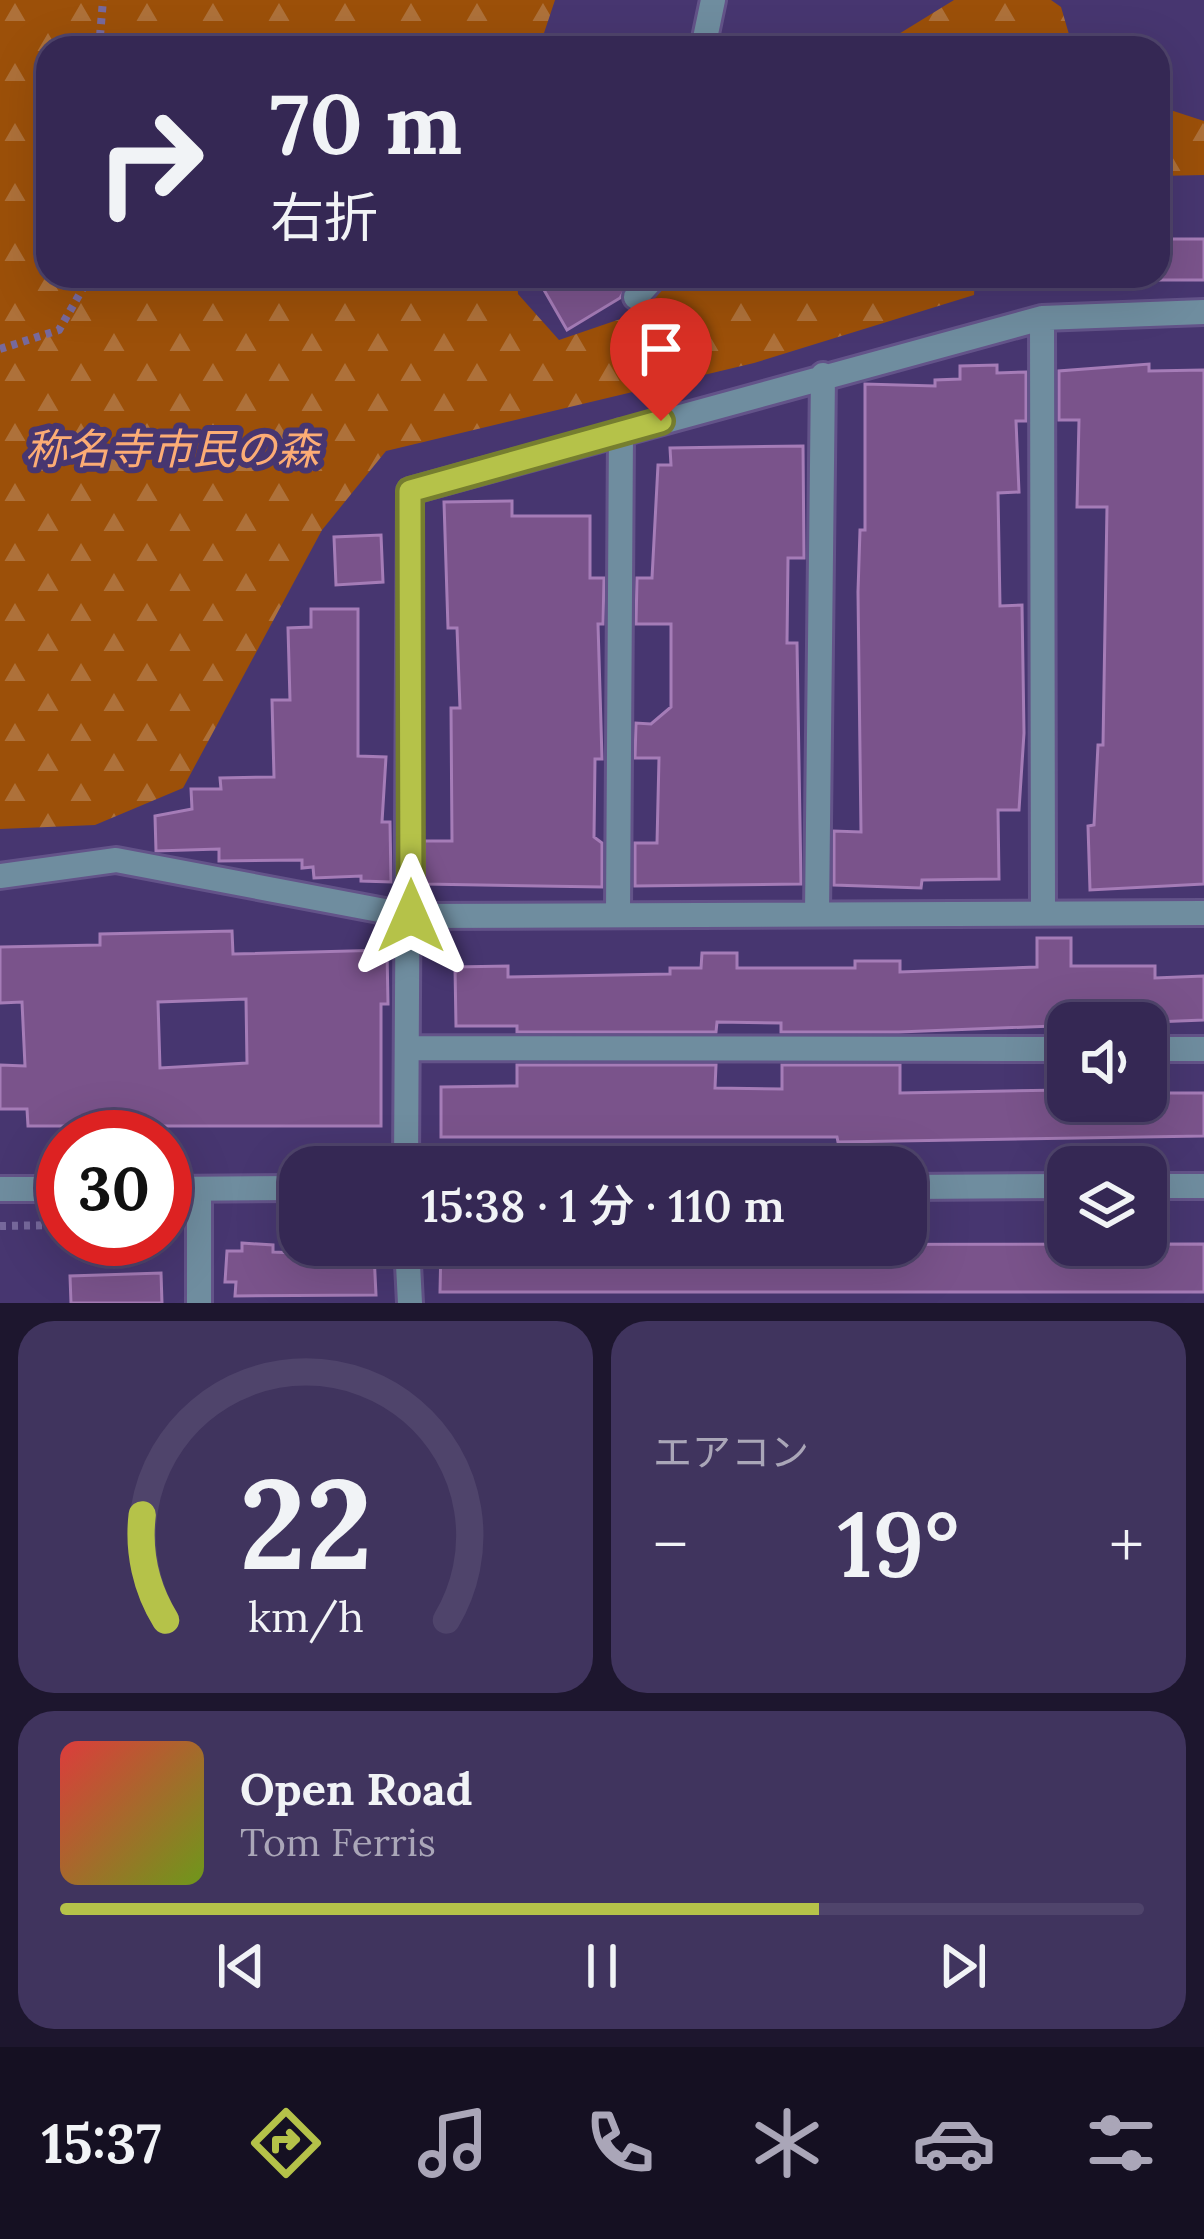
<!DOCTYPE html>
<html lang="ja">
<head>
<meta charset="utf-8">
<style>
	:root { --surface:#352854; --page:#40345e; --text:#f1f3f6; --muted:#aaa6b8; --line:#4f446b; --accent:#b5c249 }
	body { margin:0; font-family:Lora,"Noto Sans JP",serif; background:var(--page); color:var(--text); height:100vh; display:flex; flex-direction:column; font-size:45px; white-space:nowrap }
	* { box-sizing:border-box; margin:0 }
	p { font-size:39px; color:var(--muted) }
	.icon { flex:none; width:66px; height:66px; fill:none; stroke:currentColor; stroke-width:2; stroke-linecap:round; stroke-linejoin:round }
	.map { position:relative; height:1303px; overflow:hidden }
	.details { display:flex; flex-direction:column; gap:18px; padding:18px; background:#1d162e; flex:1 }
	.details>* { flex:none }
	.hud { position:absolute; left:36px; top:36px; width:1134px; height:252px; border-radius:36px; box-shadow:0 12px 48px #0002,0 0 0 3px var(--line); background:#352854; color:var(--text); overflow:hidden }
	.buttons { position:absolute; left:1047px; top:1002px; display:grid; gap:24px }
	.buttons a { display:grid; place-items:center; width:120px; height:120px; border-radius:24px; background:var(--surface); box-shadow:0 12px 48px #0002,0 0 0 3px var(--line); font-size:60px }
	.speed { position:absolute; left:36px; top:1110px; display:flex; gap:24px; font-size:60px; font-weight:700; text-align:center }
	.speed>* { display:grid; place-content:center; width:156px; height:156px; border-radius:50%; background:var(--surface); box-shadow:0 12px 48px #0002,0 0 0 3px var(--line); line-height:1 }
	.speed .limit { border:18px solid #d22; background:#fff; color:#111 }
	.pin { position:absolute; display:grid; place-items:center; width:102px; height:102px; color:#fff; margin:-123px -51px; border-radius:50% 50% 50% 0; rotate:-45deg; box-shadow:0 0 12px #0007 }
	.pin .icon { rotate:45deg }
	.me { position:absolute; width:132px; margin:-66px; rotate:0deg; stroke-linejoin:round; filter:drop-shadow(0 0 9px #0008) }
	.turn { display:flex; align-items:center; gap:42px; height:252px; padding:0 36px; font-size:54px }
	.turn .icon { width:156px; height:156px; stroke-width:2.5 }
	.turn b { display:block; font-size:84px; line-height:102px }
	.big { font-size:90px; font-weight:600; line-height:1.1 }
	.details .card { flex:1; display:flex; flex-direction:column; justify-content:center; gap:18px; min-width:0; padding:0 42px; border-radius:36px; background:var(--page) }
	.details .dial { align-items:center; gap:0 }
	.dial svg { height:312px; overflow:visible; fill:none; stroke:var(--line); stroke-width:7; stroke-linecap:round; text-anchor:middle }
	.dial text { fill:var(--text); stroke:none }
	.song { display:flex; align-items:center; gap:36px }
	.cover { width:144px; height:144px; border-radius:18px; background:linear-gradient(135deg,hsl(0 70% 55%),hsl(80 70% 35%)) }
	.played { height:12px; border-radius:6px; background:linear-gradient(90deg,var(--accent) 70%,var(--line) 70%) }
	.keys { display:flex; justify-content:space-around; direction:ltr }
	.heat { display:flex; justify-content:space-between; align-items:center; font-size:66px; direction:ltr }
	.details .tiles { flex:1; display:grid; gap:18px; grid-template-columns:1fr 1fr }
	.card:last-child { grid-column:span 2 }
	.trip { position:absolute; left:279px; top:1146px; width:648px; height:120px; border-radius:36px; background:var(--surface); box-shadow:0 12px 48px #0002,0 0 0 3px var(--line); font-weight:600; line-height:120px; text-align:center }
	.menu { display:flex; height:192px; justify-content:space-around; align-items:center; background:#151022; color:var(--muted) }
	.menu .icon { width:84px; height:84px }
	.menu .on { color:var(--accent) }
	.menu b { font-size:54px; color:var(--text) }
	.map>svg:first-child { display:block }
	.forest { fill:url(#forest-firs) }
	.building { fill:#7a538b; stroke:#a57cb7; stroke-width:3; fill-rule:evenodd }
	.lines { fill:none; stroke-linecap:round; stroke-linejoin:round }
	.service-casing { stroke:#635389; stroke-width:30 }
	.minor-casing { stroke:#635389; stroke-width:30 }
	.tertiary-casing { stroke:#635389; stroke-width:30 }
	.path { stroke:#77699c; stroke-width:8; stroke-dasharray:6 6; stroke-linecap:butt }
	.service { stroke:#6f8d9f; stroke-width:24 }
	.minor { stroke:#6f8d9f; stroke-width:24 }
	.tertiary { stroke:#6f8d9f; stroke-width:24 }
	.route-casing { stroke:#767e2f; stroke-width:30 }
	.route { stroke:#b5c249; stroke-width:21 }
	.labels { text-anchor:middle; stroke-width:12; stroke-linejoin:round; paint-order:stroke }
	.park-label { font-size:42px; font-style:italic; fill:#fcac75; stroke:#473670 }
</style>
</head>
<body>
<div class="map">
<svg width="1204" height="1303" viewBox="0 0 1204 1303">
	<defs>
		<pattern id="forest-firs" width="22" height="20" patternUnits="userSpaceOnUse" patternTransform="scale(3)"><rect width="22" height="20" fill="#9c5009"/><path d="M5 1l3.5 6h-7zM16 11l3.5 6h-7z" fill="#ae713a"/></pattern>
	</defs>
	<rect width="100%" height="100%" fill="#473670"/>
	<path class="forest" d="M0,0h555l-16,48h-491v228h469l1,18 41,46 79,-27 37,-37h300l-1,19 -220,68 -368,88 -64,79 -139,258 -88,37 -95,4z
		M954,0h97l10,7 12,41h-197z
		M1158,106l46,15v54l-46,1z"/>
	<path class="building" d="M1158,239h46v41h-46z
		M536,276h97l-13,22 -53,32z
		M1149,364v7l55,-1v514l-114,6 -2,-64 6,-1 4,-80h5l4,-238h-30l2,-87h-20v-49z
		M997,365v8l29,-1v49h-10l3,71 -21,1 2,113 22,-1 2,128 -5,77h-21l1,69 -77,1 -1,8 -87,-3v-54l27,1 -3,-240 2,-62h5v-146l70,2v-6l25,-1v-13z
		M803,446l1,112h-16l-1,85h10l4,241 -166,2v-43h22l2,-85h-24l1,-35 15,1 20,-17v-83h-35l1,-46h15l6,-113h13l-1,-17z
		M512,501v15h78v62h14l-1,46h-5l4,135h-7l-1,78 8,6v44l-178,-3v-43h28l-1,-133h9l-3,-80h-9l-4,-126z
		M381,535l2,47 -47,3 -2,-48z
		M311,609h47v147l28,1 -4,65h8l1,60 -30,-1v-5l-47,2 -1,-11 -11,1v-8l-83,1v-12l-63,2 -1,-35 37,-7 -1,-20h30l-1,-11 54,-1 -2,-77h18l-2,-72 23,-1z
		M232,931l1,23 154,-4 1,54h-7v122h-353l-1,-17h-27v-44l25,1 -3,-64 -22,1v-56l100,-2v-11zM246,999l1,64 -87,5 -2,-66z
		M1037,938h34v28h84v12l49,-2v44l-305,12h-118v-9l-64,-1 -1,10h-199v-6h-61l-1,-59 53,-1v11l162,-3v-6h31l1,-15h35v15h118v-7h45v11l137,-5z
		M517,1065h199l-1,23 67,1v-24h118v28l163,-3v11h83v-8h58v43l-366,6 -1,-5h-396v-50l76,-1z
		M242,1243l31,2v7l23,1 -1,5 79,-4 2,41 -141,1 1,-14h-11l2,-31h15z
		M1204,1244v48h-764l1,-47z
		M161,1273l1,30h-91l-1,-27z"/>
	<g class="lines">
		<defs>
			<path id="service" d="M703,48l10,-48
				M636,297l19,-21"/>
			<path id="minor" d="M1042,318l1,595
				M0,876l116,-16 295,56 793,-3
				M618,912l3,-480
				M817,913l6,-538
				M409,1048l659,1
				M1146,1049h58
				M406,1167l4,-676 632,-173 162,-6
				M407,1245l3,58
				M199,1303v-114"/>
			<path id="tertiary" d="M1146,1186h58
				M906,1187l162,-1
				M0,1189h63
				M165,1189l135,-1"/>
		</defs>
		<use href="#service" class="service-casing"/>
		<use href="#minor" class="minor-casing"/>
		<use href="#tertiary" class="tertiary-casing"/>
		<path class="path" d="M99,48l4,-48
			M0,349l59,-19 31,-54
			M0,1226l63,-1"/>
		<use href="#service" class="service"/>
		<use href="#minor" class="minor"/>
		<use href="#tertiary" class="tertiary"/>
	</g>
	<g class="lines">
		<defs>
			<path id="route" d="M411,916l-1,-425 251,-70"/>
		</defs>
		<use href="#route" class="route-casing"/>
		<use href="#route" class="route"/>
	</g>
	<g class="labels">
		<g class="park-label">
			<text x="172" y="464">称名寺市民の森</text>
		</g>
	</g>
</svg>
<div class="buttons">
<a><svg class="icon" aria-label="sound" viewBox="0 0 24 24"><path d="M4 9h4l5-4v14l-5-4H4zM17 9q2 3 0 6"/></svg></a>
<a><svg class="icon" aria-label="layers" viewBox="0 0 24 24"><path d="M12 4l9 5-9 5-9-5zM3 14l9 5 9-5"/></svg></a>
</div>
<div class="speed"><div class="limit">30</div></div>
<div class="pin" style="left:661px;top:421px;background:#d93025"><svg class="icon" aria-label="arrive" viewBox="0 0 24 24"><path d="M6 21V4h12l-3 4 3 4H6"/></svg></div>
<svg class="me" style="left:411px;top:916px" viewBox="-20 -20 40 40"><path d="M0-17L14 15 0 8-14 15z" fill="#b5c249" stroke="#fff" stroke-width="4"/></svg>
<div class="trip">15:38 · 1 分 · 110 m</div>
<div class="hud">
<div class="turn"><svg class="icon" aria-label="right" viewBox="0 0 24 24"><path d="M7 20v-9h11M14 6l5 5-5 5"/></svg><div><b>70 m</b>右折</div></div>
</div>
</div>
<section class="details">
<div class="tiles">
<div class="card dial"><svg viewBox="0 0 100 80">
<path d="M14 69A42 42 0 1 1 86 69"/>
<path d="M14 69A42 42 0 0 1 8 42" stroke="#b5c249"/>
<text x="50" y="56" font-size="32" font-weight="700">22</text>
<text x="50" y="72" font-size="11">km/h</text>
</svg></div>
<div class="card"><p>エアコン</p>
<div class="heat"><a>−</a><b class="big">19°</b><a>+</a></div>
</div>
<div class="card">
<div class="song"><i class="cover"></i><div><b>Open Road</b><p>Tom Ferris</p></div></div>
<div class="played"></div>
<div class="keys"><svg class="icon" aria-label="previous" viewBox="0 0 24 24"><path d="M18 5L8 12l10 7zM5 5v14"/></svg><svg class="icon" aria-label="pause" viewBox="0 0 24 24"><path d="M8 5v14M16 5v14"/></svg><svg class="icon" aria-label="next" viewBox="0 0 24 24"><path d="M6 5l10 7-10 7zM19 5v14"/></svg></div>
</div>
</div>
</section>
<nav class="menu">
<b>15:37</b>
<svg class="icon on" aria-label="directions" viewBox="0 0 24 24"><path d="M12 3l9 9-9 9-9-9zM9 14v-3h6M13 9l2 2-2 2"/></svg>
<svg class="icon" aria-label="music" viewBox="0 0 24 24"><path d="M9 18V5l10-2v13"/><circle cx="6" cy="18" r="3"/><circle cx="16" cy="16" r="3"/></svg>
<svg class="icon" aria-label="phone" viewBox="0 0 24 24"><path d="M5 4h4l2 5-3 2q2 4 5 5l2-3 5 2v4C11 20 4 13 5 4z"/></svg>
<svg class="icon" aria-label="climate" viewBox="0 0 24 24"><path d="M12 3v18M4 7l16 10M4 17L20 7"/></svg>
<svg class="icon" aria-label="car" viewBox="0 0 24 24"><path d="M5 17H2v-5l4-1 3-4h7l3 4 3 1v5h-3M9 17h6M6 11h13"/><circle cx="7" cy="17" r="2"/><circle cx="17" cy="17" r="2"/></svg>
<svg class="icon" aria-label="filters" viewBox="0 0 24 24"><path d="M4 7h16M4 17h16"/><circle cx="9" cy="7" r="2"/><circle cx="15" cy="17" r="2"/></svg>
</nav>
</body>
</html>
